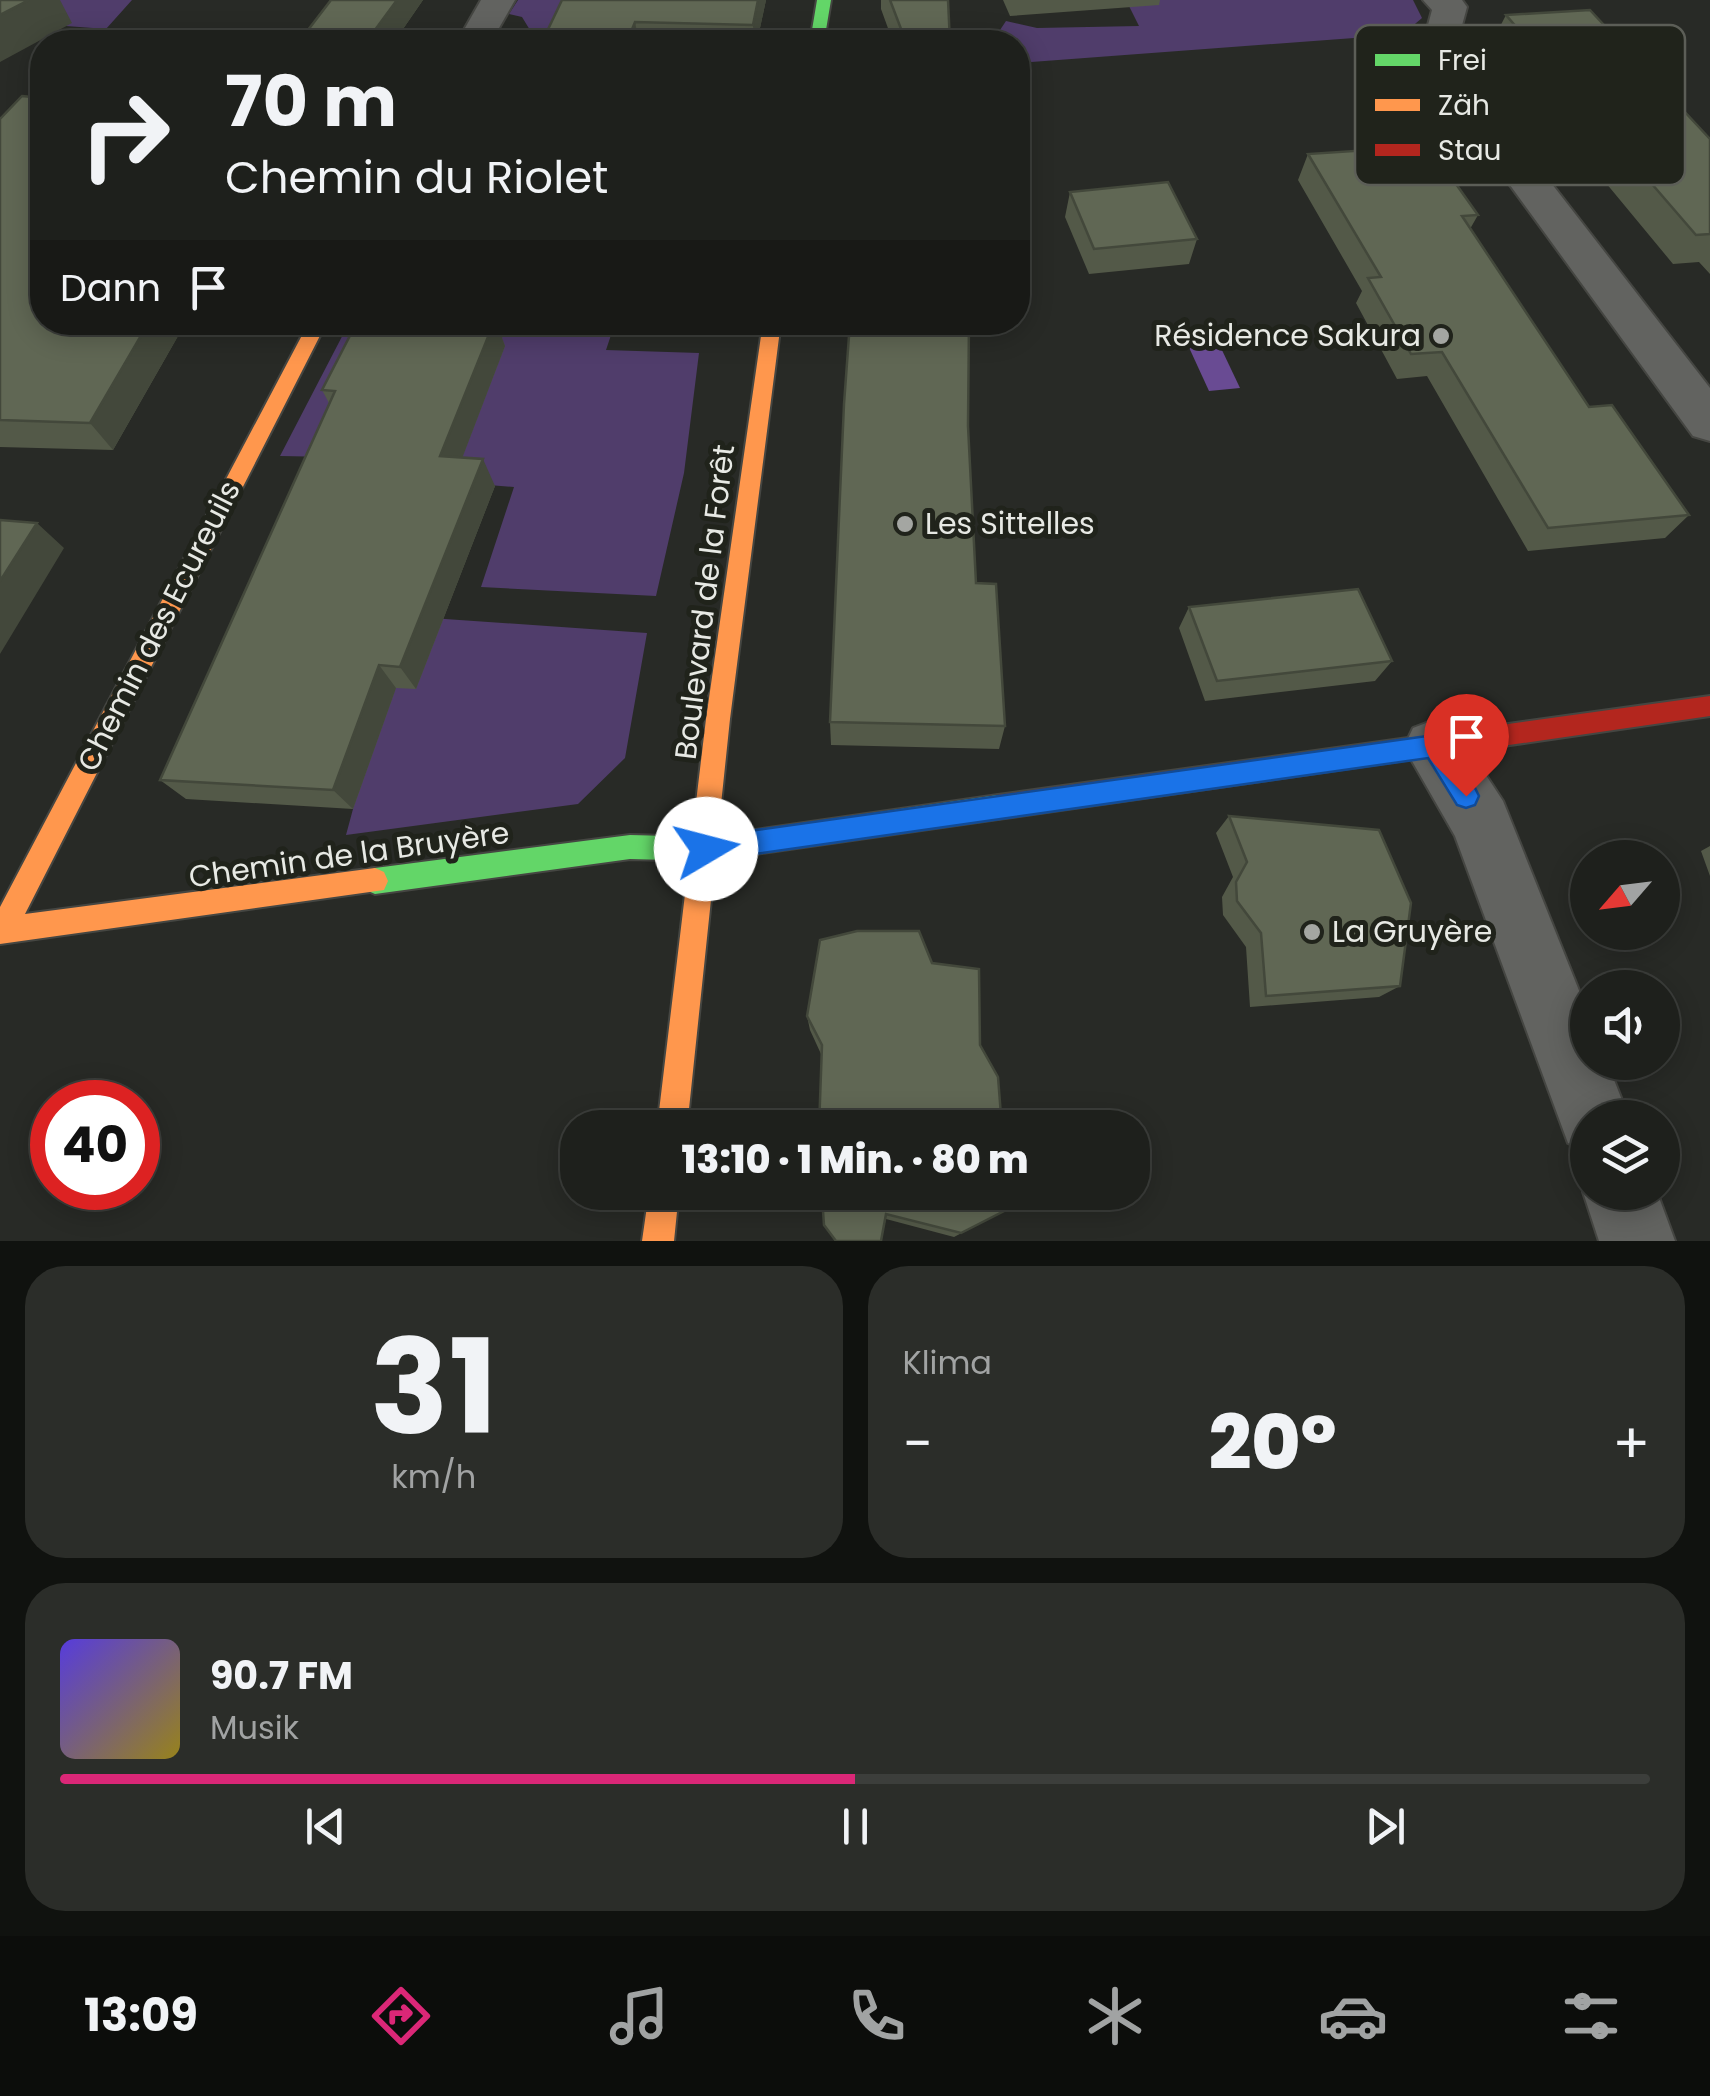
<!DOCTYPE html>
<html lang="de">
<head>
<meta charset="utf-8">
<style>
	:root { --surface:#1e201c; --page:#2b2d29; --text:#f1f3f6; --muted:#a1a3a3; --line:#3c3e3b; --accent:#db2777 }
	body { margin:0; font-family:Poppins,sans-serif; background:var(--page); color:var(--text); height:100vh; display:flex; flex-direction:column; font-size:38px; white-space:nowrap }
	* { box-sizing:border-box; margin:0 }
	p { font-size:32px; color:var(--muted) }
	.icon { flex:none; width:55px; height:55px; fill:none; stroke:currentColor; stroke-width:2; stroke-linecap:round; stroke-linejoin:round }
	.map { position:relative; height:1241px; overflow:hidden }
	.side { display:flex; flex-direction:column; gap:25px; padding:25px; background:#10120f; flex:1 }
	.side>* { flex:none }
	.hud { position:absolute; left:30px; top:30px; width:1000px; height:305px; border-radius:40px; box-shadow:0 5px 25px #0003,0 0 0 2px var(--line); background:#1e201c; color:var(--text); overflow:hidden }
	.needle { width:65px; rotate:242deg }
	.fabs { position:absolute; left:1570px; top:840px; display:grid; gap:20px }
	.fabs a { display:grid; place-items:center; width:110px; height:110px; border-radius:50%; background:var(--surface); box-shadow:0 5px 25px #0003,0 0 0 2px var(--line); font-size:50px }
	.speed { position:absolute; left:30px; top:1080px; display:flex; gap:20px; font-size:50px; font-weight:700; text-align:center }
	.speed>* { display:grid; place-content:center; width:130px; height:130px; border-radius:50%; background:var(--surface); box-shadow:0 5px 25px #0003,0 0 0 2px var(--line); line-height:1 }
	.speed .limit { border:15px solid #d22; background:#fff; color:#111 }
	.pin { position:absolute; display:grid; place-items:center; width:85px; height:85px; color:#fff; margin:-102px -42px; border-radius:50% 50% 50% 0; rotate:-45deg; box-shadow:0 0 10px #0007 }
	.pin .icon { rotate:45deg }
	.me { position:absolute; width:110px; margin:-55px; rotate:82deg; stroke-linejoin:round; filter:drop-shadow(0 0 8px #0008) }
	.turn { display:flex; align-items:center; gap:35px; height:210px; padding:0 30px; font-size:45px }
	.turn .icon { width:130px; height:130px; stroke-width:2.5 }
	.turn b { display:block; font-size:70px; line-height:85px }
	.then { display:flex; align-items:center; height:95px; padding:0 30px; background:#0003; gap:20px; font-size:38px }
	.big { font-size:75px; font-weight:800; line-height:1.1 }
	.side .widget { flex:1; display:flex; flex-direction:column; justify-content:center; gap:15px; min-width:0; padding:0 35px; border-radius:40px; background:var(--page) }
	.side .dial { align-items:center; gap:0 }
	.dial b { font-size:130px; line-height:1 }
	.song { display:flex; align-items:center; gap:30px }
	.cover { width:120px; height:120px; border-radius:15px; background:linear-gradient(135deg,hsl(250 70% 55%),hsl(50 70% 35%)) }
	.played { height:10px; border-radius:5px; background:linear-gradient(90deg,var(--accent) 50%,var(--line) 50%) }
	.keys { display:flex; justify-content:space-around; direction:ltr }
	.heat { display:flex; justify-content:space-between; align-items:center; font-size:55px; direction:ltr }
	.side .tiles { flex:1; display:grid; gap:25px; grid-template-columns:1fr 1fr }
	.widget:last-child { grid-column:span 2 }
	.trip { position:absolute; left:560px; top:1110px; width:590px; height:100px; border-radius:40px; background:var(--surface); box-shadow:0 5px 25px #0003,0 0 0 2px var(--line); font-weight:800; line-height:100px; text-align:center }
	.tab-bar { display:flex; height:160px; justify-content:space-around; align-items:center; background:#0c0d0b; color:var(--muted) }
	.tab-bar .icon { width:70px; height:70px }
	.tab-bar .current { color:var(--accent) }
	.tab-bar b { font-size:45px; color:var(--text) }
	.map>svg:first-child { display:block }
	.green { fill:#503d6b }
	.water { fill:#694b93 }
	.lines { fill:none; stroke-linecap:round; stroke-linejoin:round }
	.street-casing { stroke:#454642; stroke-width:4 }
	.fast-casing { stroke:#454642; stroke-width:4 }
	.slow-casing { stroke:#454642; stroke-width:4 }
	.jam-casing { stroke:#454642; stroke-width:4 }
	.street { fill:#626360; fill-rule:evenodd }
	.fast { fill:#63d668; fill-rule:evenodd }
	.slow { fill:#ff974d; fill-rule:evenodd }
	.jam { fill:#b3261e; fill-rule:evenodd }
	.wall { fill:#535948 }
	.shaded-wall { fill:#43483b }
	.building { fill:#606754; stroke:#43483b; stroke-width:2.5 }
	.route { fill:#1a73e8; stroke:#114b97; stroke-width:2.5 }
	.poi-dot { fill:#a4a6a2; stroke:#20231b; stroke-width:4 }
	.labels { text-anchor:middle; stroke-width:10; stroke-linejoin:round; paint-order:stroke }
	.poi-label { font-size:30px; fill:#e7e9e4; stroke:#20231b; text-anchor:start }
	.street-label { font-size:30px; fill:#e7e9e4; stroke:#20231b }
	.key { fill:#20231b; stroke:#5c5e57; stroke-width:2.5 }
	.key-label { font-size:28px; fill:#e7e9e4 }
</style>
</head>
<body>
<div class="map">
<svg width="1710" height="1241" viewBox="0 0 1710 1241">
	<rect width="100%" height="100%" fill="#282a26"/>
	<path class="green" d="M0,0h132l-26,29 -106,-8z
		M518,0h60l-36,42 -9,-7 -11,-18 -13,-3z
		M1126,0h287l9,18 -13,11 -28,7 -363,27v-21h-26l14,-21 31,7 102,-2z
		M349,323h266l-9,27 93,3 -15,120 -28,123 -175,-9 33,-100 -111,-9 -70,-21 -53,-1z
		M272,607l375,26 -22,125 -47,46 -232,31 7,-26z"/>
	<path class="water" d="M1211,327l29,61 -31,3 -28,-61z"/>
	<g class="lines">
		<defs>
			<path id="street" d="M481,0h34l-24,42h-34z
				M1423,0h39l5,7 -6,22 -16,17 265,342v53l-17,-5 -286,-392 21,-19 4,-15z
				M1434,720l21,8 48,73 85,212v49h19l22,56h-41v34l-20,-9 -113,-307 -51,-89 9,-19z
				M1588,1180v12h69l18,49h-76l-16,-49z"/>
			<path id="fast" d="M817,0h14l-7,42h-14z
				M998,795l9,4 4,8 -4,8 -9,4 -292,42 -76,-2 -255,35 -9,-4 -4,-9 4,-9 9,-4 255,-33 76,2z"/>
			<path id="slow" d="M309,322h18l-302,592 350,-46 9,4 4,9 -4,9 -384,54v-37z
				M763,322h18l-51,397 -43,409h-30l49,-409z
				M649,1192h30l-5,49h-32z"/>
			<path id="jam" d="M1710,696v20l-712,103 -9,-4 -4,-8 4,-8 9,-4z"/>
		</defs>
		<use href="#street" class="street-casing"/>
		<use href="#fast" class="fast-casing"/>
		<use href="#slow" class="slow-casing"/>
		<use href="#jam" class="jam-casing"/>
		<use href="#street" class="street"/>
		<use href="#fast" class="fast"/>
		<use href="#slow" class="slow"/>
		<use href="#jam" class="jam"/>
	</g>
	<path class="wall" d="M331,0h92l-29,42h-81l-5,-12z
		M562,0h204l-9,42h-215z
		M881,0h67l2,42h-57l-12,-33z
		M1003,0h157l-1,5 -149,11z
		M1506,15l204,124v135l-11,-12 -26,2 -182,-220z
		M0,119l42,203h144l-73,128 -113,-3z
		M1308,154l170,61 -8,14 119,178 100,108 -24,23 -137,13 -101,-175 -30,3 -41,-76 6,-12 -64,-111z
		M1070,192l127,47 -8,25 -100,10 -24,-57z
		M357,322h151l-6,16 3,8 -43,112 33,28 -79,203 -20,-1 -43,121 -167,-10 -26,-19 169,-377 -7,-13z
		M968,426l8,157 29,143 -6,23 -168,-4 -1,-23z
		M1189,607l203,54 -17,20 -170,20 -26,-73z
		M1229,816l171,170 -21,11 -129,10 -4,-60 -23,-32 -1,-18 11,-20 -17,-44z
		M1710,846v30l-9,-25z
		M932,963l48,82 -159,9 -11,-24 -3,-14z
		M819,1196l189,13 -54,28 -68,-18 -5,22h-46l-11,-16 -1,-23 -2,-1z"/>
	<path class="shaded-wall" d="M29,0h31l12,23 -72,39v-47z
		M397,0h26l-29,42h-19l-3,-8z
		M758,0h8l-9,42h-3l-1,-17z
		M635,22l4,20h-12z
		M149,322h37l-73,128 -23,-27z
		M490,322h18l-6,16 3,8 -52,136 -13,-26z
		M483,459l12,27 -79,203 -16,-22z
		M37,523l27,25 -64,106v-73z
		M379,665l17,23 -43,121 -20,-19z"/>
	<path class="building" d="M0,0h29l-29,15z
		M331,0h66l-25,34 -64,-4z
		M562,0h196l-5,25 -118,-3 -8,20h-85z
		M890,0h58l2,42h-44z
		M1590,10l120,129v95l-14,1 -190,-220z
		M22,96l20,2v224h107l-59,101 -90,-3v-301z
		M1429,146l49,69 -16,1 127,191 23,-2 77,110 -141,13 -106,-176 -31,2 -43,-76 13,-1 -73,-123z
		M1168,182l29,57 -103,10 -24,-57z
		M357,322h137l-54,134 43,3 -83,208 -21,-2 -46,125 -173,-10 175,-389 -13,-1z
		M850,322h119l-1,104 8,157 20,1 9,142 -175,-4 14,-318z
		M0,520l37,3 -37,58z
		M1358,589l34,72 -175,20 -28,-74z
		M1229,816l150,14 32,73 -11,83 -134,10 -5,-63 -24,-32 -1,-19 11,-20z
		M857,931h62l13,32 47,6 1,76 18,32 4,51h-183l3,-83 -15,-29 13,-76z
		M822,1192h185l1,17 -47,24 -75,-19 -5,27h-45l-12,-16 -2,-28 -3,-1z"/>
	<path class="route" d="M1434,735l8,4 33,49 4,8 -4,9 -9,3 -9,-3 -29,-47 -722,103 -9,-3 -4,-9 4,-9 9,-3z"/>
	<g class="poi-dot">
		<circle cx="1441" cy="336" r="10"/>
		<circle cx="905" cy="524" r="10"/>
		<circle cx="1312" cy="932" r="10"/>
	</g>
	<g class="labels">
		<g class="poi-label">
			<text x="1421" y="346" text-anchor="end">Résidence Sakura</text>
			<text x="925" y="534">Les Sittelles</text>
			<text x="1332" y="942">La Gruyère</text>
		</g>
		<g class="street-label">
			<text transform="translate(705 602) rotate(-83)" y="10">Boulevard de la Forêt</text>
			<text transform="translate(159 626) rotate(-63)" y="10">Chemin des Ecureuils</text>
			<text transform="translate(349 855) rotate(-8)" y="10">Chemin de la Bruyère</text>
		</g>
	</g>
	<rect x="1355" y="25" width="330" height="160" rx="15" class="key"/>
	<rect x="1375" y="54" width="45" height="12" fill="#63d668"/>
	<rect x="1375" y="99" width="45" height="12" fill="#ff974d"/>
	<rect x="1375" y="144" width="45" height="12" fill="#b3261e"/>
	<g class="key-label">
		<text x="1438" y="70">Frei</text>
		<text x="1438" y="115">Zäh</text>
		<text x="1438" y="160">Stau</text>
	</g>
</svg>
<div class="fabs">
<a><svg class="needle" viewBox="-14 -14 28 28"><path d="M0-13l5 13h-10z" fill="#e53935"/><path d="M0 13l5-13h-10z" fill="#a1a3a3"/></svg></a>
<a><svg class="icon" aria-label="sound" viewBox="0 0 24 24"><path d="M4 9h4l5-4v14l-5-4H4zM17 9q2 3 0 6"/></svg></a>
<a><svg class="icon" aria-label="layers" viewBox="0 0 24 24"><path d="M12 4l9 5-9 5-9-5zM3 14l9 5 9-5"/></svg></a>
</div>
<div class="speed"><div class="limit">40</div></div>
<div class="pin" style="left:1466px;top:796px;background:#d93025"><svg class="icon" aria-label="arrive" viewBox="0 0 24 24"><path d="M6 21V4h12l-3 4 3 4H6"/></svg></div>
<svg class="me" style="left:706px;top:849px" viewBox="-20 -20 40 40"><circle r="19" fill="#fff"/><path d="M0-13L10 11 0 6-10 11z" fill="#1a73e8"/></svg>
<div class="trip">13:10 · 1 Min. · 80 m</div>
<div class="hud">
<div class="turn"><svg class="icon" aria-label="right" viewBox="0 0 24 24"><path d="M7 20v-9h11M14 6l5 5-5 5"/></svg><div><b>70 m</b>Chemin du Riolet</div></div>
<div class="then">Dann<svg class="icon" aria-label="arrive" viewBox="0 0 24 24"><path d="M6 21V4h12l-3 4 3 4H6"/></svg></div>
</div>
</div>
<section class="side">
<div class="tiles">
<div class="widget dial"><b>31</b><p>km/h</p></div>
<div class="widget"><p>Klima</p>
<div class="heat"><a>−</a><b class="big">20°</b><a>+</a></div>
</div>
<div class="widget">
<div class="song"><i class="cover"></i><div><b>90.7 FM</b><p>Musik</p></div></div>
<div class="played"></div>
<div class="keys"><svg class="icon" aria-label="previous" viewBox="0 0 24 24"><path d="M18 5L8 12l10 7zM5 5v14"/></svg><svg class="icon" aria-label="pause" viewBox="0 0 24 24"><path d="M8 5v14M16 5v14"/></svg><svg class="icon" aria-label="next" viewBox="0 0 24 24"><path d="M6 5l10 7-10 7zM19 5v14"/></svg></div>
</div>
</div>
</section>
<nav class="tab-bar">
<b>13:09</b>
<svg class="icon current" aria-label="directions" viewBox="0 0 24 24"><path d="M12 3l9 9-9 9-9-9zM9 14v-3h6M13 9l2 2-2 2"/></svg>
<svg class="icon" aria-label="music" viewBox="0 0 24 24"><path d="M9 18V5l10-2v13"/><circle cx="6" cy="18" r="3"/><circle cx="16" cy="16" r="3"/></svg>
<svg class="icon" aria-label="phone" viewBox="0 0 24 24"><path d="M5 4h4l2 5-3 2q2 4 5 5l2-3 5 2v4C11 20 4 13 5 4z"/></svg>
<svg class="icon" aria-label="climate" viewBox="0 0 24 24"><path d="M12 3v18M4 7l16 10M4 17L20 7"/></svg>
<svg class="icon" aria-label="car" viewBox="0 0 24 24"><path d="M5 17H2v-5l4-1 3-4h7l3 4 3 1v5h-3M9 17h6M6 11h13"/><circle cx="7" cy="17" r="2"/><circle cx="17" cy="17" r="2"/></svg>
<svg class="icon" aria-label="filters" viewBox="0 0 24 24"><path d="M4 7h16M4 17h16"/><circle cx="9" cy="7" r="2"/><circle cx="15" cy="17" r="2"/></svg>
</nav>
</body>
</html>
